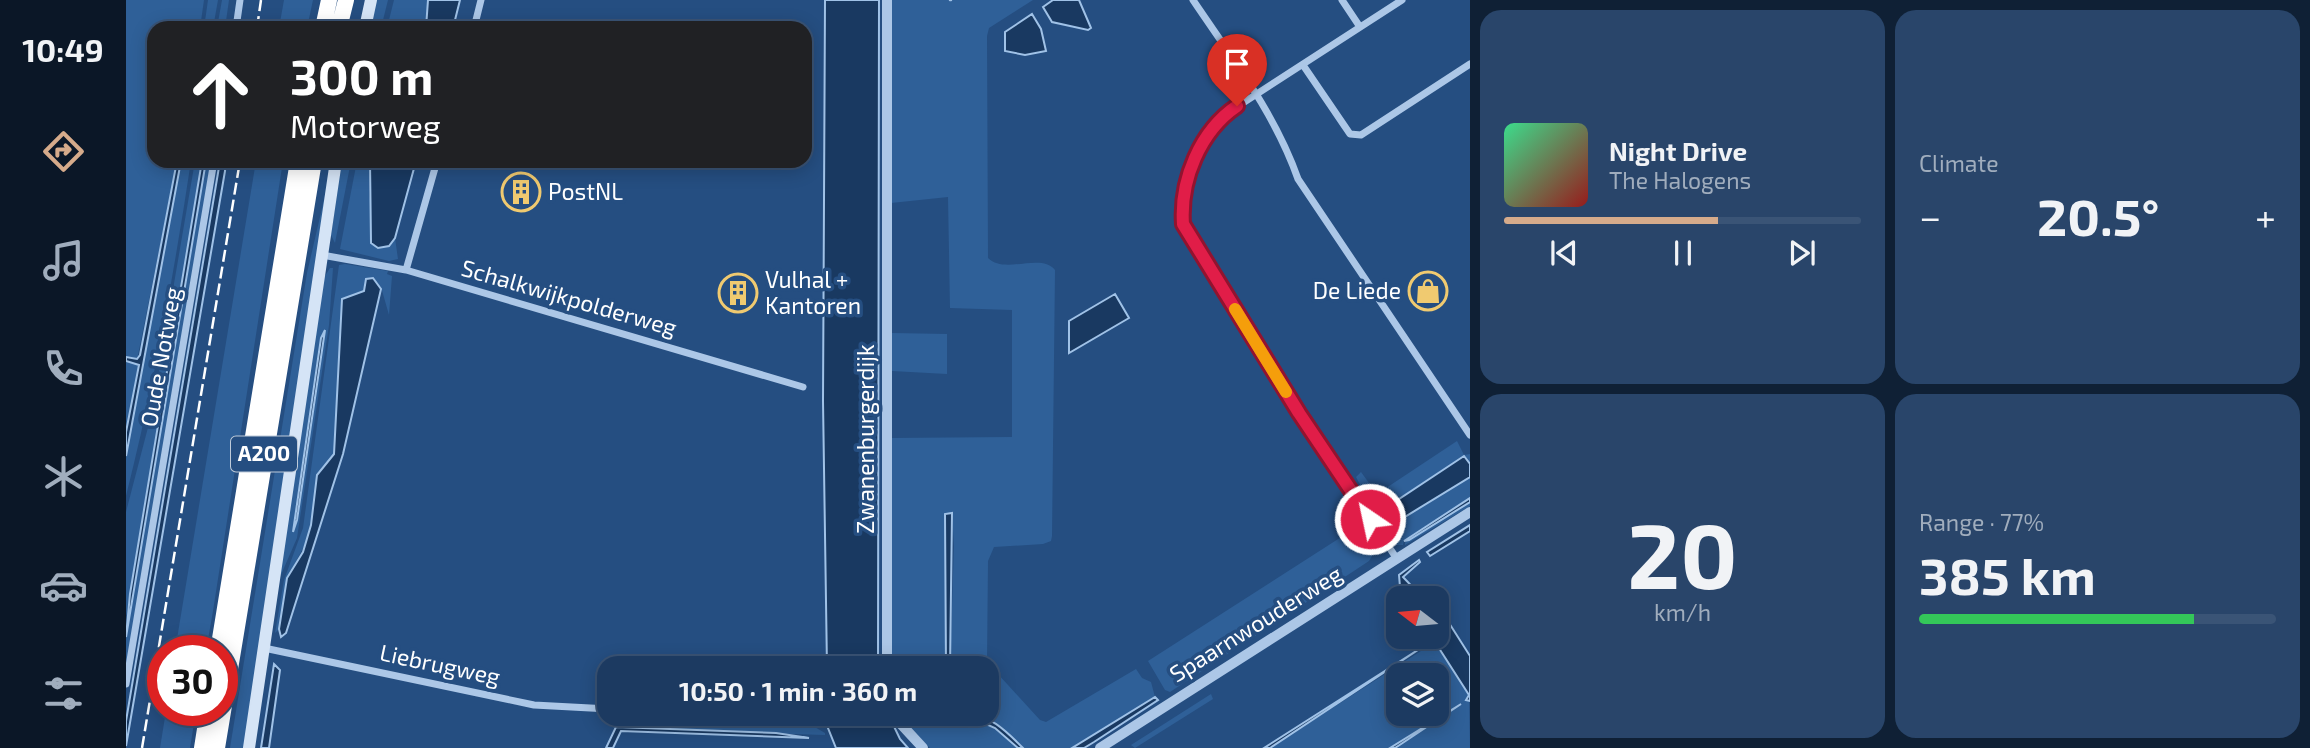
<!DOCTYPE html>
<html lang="en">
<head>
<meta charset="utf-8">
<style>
	:root { --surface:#1c3a61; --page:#29456a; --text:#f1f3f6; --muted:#a0adbd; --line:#3a5476; --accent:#d6ab8b }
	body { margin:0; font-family:"Exo 2",sans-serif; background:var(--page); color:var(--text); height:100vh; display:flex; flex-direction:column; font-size:26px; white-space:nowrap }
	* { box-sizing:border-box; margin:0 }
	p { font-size:23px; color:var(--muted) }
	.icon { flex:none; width:38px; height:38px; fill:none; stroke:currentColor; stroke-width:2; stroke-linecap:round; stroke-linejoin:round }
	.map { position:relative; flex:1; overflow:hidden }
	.panel { display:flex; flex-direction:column; gap:10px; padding:10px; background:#0f2035; width:840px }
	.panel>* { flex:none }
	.guide { position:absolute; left:21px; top:21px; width:665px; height:147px; border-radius:21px; box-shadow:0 4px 18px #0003,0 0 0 2px var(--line); background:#202124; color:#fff; overflow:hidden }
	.needle { width:46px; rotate:286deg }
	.buttons { position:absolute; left:1260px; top:586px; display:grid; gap:14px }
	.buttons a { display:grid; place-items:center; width:63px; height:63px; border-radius:14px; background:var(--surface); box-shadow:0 4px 18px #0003,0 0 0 2px var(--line); font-size:35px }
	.speed { position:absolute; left:21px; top:635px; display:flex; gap:14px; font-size:35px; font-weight:700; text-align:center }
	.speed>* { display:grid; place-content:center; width:91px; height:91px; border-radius:50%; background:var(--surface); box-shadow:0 4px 18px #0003,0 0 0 2px var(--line); line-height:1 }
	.speed .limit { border:10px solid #d22; background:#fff; color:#111 }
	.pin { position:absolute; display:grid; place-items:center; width:60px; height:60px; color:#fff; margin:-72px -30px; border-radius:50% 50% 50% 0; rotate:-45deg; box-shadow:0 0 7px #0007 }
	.pin .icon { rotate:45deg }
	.me { position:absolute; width:77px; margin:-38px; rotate:326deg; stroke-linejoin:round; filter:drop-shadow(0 0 5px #0008) }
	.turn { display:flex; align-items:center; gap:24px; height:147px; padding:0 28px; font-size:32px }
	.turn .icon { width:91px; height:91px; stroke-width:2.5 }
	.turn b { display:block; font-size:49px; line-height:60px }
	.big { font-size:52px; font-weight:700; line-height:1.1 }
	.panel .tile { flex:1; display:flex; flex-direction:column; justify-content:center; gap:10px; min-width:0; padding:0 24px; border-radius:21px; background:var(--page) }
	.panel .dial { align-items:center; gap:0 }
	.dial b { font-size:91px; line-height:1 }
	.song { display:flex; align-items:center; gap:21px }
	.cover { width:84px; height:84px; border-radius:10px; background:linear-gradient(135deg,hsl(150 70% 55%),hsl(0 70% 35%)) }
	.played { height:7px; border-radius:4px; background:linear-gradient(90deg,var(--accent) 60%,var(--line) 60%) }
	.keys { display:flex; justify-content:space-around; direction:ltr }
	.heat { display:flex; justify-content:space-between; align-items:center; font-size:38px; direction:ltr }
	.charge { height:10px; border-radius:5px; background:linear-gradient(90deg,#34c759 77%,var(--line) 0) }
	.panel .tiles { flex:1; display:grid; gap:10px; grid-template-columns:repeat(2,1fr) }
	.trip { position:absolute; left:471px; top:656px; width:402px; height:70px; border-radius:21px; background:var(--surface); box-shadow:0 4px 18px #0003,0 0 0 2px var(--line); font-weight:700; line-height:70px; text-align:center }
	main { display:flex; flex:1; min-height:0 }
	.tab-bar { display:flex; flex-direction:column; width:126px; justify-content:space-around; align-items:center; background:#0b1727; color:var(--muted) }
	.tab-bar .icon { width:49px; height:49px }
	.tab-bar .on { color:var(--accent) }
	.tab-bar b { font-size:32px; color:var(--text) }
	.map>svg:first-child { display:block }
	.green { fill:#2f6098; fill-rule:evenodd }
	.water { fill:#193961; stroke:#a0c2e7; stroke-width:2 }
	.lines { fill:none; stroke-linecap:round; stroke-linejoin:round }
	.stream { stroke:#a0c2e7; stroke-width:2.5 }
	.minor { stroke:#acc7e7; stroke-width:7 }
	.tertiary { stroke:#acc7e7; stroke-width:10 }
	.secondary { stroke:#d5e4f6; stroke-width:12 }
	.motorway { stroke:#fff; stroke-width:16 }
	.rail { stroke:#fff; stroke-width:2.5; stroke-dasharray:12 5; stroke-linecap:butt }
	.route-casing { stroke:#92132f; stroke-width:18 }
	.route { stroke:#e11d48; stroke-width:12 }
	.slow { stroke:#f59e0b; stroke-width:12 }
	.labels { text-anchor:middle; stroke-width:7; stroke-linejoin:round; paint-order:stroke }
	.shield { fill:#254e81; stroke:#becad9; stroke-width:2 }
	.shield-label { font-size:21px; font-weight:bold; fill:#fff }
	.poi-label { font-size:23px; fill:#fff; stroke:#254e81; text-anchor:start }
	.street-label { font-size:23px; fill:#fff; stroke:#254e81 }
</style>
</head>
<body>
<main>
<nav class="tab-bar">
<b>10:49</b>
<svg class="icon on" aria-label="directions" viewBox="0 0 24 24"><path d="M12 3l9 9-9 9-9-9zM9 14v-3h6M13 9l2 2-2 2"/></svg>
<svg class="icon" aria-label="music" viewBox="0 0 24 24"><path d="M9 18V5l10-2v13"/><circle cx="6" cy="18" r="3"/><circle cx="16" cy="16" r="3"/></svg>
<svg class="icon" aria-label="phone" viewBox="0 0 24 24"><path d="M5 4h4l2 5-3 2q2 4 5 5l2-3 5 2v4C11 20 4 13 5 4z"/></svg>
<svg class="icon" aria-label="climate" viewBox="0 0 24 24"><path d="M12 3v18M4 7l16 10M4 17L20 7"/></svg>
<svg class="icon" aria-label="car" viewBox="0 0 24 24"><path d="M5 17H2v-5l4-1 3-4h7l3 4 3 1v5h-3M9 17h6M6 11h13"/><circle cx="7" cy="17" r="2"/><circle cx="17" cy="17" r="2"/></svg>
<svg class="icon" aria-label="filters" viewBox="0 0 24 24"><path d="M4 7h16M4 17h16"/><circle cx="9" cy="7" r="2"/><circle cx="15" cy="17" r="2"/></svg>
</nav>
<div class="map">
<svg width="1344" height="748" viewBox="0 0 1344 748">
	<rect width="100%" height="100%" fill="#254e81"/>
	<path class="green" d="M0,0h78l-4,28h-46v133h23l-40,199 -11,-3z
		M82,0h10l-5,28h-9z
		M96,0h7l-4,28h-8z
		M158,0h29l-6,28h-28z
		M250,0h12l-7,28h-11z
		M268,0h34l-2,28h-39z
		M766,0h141l-44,28 -2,8 1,222c17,17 53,-6 67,12l-3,266 -1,5 -8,3 -49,3 -6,14 -1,101 53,58 6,2 90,-53 6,9 9,4 4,15 -83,51h-49l-22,-22 -27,-12h13v-46h-37l4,-122 -2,-33 -7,1 1,154h-55v-230l121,-1v-127l-62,-2 -2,-111 -57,6z
		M55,161h10c-17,112 -37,224 -65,335v-40z
		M69,161h7l-76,457v-106l26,-100z
		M80,161h5l-85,506v-30z
		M130,161h27l-70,450 -7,40h-31z
		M216,161h9l-16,82 -4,-8z
		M231,161h13l-1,32 8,54 12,-1 6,-8 3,21 -9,2 -49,-12z
		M200,191l-82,557h-14l77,-475z
		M219,264l43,7 -1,3 5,2 -3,39 -8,-28 -8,-9 -8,3 -1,10 -22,8 -8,155 -15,18 -11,67 -21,39 -8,51 -4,4 9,-53 19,-52 36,-263z
		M204,268h3l-4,57 -32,213 -20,46 46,-305z
		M766,333l55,1v40l-55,-3z
		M0,361l13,4 -13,67z
		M1331,441l7,14 6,-1v10l-6,-8 -74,70 80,-49v21l-66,42 -1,5h-9l-28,-42 2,-3 -12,-23 5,-5 16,22z
		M1344,502v4l-65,39v-3z
		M1234,525l14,28 -5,8 -199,131 -5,-2 -17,-29z
		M1309,642l34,53 1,53h-200zM1272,676h39v38h-39z
		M1085,694l2,5 -78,49 -4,-3z
		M40,711h30l-6,37h-30z
		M775,714c47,0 82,-4 117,34h-88l-23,-23z
		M492,717l195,9 12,7v2l-212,-7z"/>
	<path class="water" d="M302,0h32l-7,28h-27z
		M699,0h54l-1,668h-51l-4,-267z
		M927,0h26l12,28 -3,2 -36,-8 -9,-15z
		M906,14l9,15 5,22 -21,4 -20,-4v-19z
		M51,161h4l-55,295v-24l13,-67 -13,-4v-4l11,2 3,-4z
		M76,161h4l-80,476 4,-43z
		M94,161h6l-1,10 -99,575v-25z
		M244,161h46l-21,77 -6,8 -11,2 -7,-5z
		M247,278l8,11 -38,165 -57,179 -5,4 -2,-8 8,-51 16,-26 8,-27 6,-50 17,-21 8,-155 22,-8 2,-12z
		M989,294l14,24 -60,35v-32z
		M199,330l-28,190 -4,12 28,-194z
		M1338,456l6,8v13l-80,49 -9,-15z
		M1344,498v4l-61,38 -5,1z
		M826,513l-2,155h-4l-1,-154z
		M1344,525v6l-40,25 -3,-4z
		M1293,560l1,2 -17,15 20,21h-15l-8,-11 -1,-12z
		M1311,604l33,52v45l-4,-1 3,-5 -34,-53h-5l2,-5h5z
		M1298,646l-154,102h-6z
		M148,664l6,6 -11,78h-8z
		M1029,697l3,3 -64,42 -10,6h-12z
		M1335,704l-66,44h-5z
		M702,714h60l12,25 8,9h-72l-8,-20z
		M838,714c26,0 42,17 59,34h-5l-23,-20z
		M490,727l160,6 33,5 -188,-7 -8,17h-7z"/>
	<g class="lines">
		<path class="stream" d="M824,0h1"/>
		<path class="minor" d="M1067,0c39,58 82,113 105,179l172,256
			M1216,0l18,27
			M110,28l4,-28
			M348,28l7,-28
			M1177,65l47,69 11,1 109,-71
			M196,255l84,15 397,117
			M280,270l31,-109
			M1271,559l-98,-146 -116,-189 -2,-22 11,-35 26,-48 184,-119
			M138,648l270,57 75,4
			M0,684l88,-523
			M591,714l79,4"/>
		<path class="tertiary" d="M761,0v668
			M770,714l3,8 24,26
			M974,748l370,-236"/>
		<path class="secondary" d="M239,28l6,-28
			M123,748l87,-587"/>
		<path class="motorway" d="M197,28l6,-28
			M213,28l7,-28
			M92,651l80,-490
			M76,748l6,-38
			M91,748l97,-587"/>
		<path class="rail" d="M131,28l4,-28
			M16,748l98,-587"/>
	</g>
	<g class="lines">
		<defs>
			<path id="route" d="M1111,106c-37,25 -57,74 -54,118l116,189 71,106"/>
		</defs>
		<use href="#route" class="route-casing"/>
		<use href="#route" class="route"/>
		<path class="slow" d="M1109,309l51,83"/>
	</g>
	<defs>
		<symbol id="building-ring" viewBox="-11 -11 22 22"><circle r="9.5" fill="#254e81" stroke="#f0ca70" stroke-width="1.5"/><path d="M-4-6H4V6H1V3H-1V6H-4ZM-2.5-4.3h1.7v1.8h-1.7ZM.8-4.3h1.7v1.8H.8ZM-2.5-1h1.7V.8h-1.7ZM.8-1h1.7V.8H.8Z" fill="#f0ca70"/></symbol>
		<symbol id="shop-ring" viewBox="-11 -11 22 22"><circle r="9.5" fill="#254e81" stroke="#f0ca70" stroke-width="1.5"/><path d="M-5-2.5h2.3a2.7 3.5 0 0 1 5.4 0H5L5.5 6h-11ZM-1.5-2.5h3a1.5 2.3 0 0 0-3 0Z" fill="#f0ca70"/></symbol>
	</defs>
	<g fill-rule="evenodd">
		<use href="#building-ring" x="373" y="170" width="44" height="44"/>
		<use href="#shop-ring" x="1280" y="269" width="44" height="44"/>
		<use href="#building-ring" x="590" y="271" width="44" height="44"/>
	</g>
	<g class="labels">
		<rect class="shield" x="105" y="436.5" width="66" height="35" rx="5"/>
		<g class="shield-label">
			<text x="138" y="461">A200</text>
		</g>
		<g class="poi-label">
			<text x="422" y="200">PostNL</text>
			<text x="639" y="288">Vulhal +<tspan x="639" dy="26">Kantoren</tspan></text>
			<text x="1275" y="299" text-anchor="end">De Liede</text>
		</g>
		<g class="street-label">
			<text transform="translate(443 298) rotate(16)" y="8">Schalkwijkpolderweg</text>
			<text transform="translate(35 357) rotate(-80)" y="8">Oude Notweg</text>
			<text transform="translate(740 439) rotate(-90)" y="8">Zwanenburgerdijk</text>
			<text transform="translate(1130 624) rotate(-32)" y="8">Spaarnwouderweg</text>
			<text transform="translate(314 665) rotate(12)" y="8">Liebrugweg</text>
		</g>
	</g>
</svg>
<div class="buttons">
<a><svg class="needle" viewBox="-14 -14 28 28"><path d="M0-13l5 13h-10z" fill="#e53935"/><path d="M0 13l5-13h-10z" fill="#a0adbd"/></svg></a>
<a><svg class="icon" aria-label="layers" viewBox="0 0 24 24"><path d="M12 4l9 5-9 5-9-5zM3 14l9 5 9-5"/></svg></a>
</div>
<div class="speed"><div class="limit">30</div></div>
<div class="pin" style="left:1111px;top:106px;background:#d93025"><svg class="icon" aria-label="arrive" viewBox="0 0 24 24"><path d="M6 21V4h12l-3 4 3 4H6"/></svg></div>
<svg class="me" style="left:1244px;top:519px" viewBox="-20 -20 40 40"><circle r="17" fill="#e11d48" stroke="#fff" stroke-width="3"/><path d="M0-11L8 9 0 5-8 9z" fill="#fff"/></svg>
<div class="trip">10:50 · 1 min · 360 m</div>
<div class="guide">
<div class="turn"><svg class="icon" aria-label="ahead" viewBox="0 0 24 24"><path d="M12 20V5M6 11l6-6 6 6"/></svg><div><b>300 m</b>Motorweg</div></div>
</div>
</div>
<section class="panel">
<div class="tiles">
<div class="tile">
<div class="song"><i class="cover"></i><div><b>Night Drive</b><p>The Halogens</p></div></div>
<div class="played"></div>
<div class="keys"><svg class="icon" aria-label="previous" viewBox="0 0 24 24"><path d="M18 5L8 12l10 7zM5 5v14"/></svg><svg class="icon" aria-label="pause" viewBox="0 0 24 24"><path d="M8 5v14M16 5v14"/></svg><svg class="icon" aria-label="next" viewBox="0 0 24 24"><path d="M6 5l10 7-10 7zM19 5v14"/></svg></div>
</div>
<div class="tile"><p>Climate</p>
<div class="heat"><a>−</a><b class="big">20.5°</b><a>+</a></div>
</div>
<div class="tile dial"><b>20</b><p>km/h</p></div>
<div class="tile"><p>Range · 77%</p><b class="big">385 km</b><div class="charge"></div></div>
</div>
</section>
</main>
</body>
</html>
